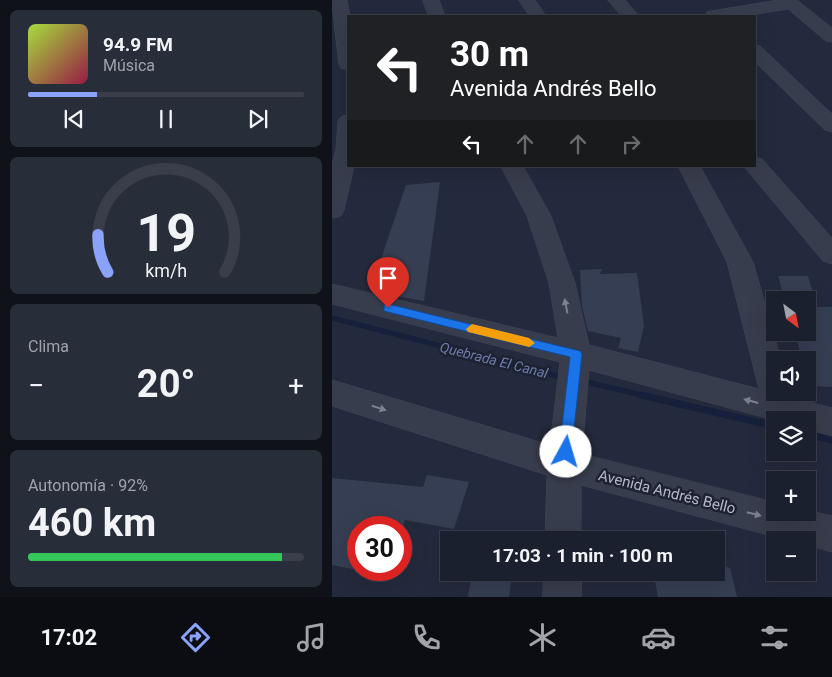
<!DOCTYPE html>
<html lang="es">
<head>
<meta charset="utf-8">
<style>
	:root { --surface:#1b202e; --page:#282d3a; --text:#f1f3f6; --muted:#a0a3aa; --line:#393e4a; --accent:#8aa2f7 }
	body { margin:0; font-family:Roboto,sans-serif; background:var(--page); color:var(--text); height:100vh; display:flex; flex-direction:column; font-size:19px; white-space:nowrap }
	* { box-sizing:border-box; margin:0 }
	p { font-size:16px; color:var(--muted) }
	.icon { flex:none; width:28px; height:28px; fill:none; stroke:currentColor; stroke-width:2; stroke-linecap:round; stroke-linejoin:round }
	.map { position:relative; flex:1; overflow:hidden }
	.drawer { display:flex; flex-direction:column; gap:10px; padding:10px; background:#0f1219; width:332px }
	.drawer>* { flex:none }
	.hud { position:absolute; left:15px; top:15px; width:409px; height:152px; border-radius:0px; box-shadow:0 5px 20px #0002,0 0 0 1px var(--line); background:#202124; color:#fff; overflow:hidden }
	.needle { width:32px; rotate:148deg }
	.fabs { position:absolute; left:434px; top:291px; display:grid; gap:10px }
	.fabs a { display:grid; place-items:center; width:50px; height:50px; border-radius:0px; background:var(--surface); box-shadow:0 5px 20px #0002,0 0 0 1px var(--line); font-size:25px }
	.speed { position:absolute; left:15px; top:516px; display:flex; gap:10px; font-size:25px; font-weight:700; text-align:center }
	.speed>* { display:grid; place-content:center; width:65px; height:65px; border-radius:50%; background:var(--surface); box-shadow:0 5px 20px #0002,0 0 0 1px var(--line); line-height:1 }
	.speed .limit { border:8px solid #d22; background:#fff; color:#111 }
	.pin { position:absolute; display:grid; place-items:center; width:42px; height:42px; color:#fff; margin:-51px -21px; border-radius:50% 50% 50% 0; rotate:-45deg; box-shadow:0 0 5px #0007 }
	.pin .icon { rotate:45deg }
	.me { position:absolute; width:55px; margin:-28px; rotate:6deg; stroke-linejoin:round; filter:drop-shadow(0 0 4px #0008) }
	.turn { display:flex; align-items:center; gap:18px; height:105px; padding:0 20px; font-size:22px }
	.turn .icon { width:65px; height:65px; stroke-width:2.5 }
	.turn b { display:block; font-size:35px; line-height:42px }
	.lanes { display:flex; align-items:center; height:48px; padding:0 20px; background:#0003; justify-content:center; gap:25px; direction:ltr }
	.lanes .off { opacity:.35 }
	.big { font-size:38px; font-weight:700; line-height:1.1 }
	.drawer .tile { flex:1; display:flex; flex-direction:column; justify-content:center; gap:8px; min-width:0; padding:0 18px; border-radius:8px; background:var(--page) }
	.drawer .dial { align-items:center; gap:0 }
	.dial svg { height:130px; overflow:visible; fill:none; stroke:var(--line); stroke-width:7; stroke-linecap:round; text-anchor:middle }
	.dial text { fill:var(--text); stroke:none }
	.song { display:flex; align-items:center; gap:15px }
	.cover { width:60px; height:60px; border-radius:8px; background:linear-gradient(135deg,hsl(80 70% 55%),hsl(340 70% 35%)) }
	.played { height:5px; border-radius:2px; background:linear-gradient(90deg,var(--accent) 25%,var(--line) 25%) }
	.keys { display:flex; justify-content:space-around; direction:ltr }
	.heat { display:flex; justify-content:space-between; align-items:center; font-size:28px; direction:ltr }
	.charge { height:8px; border-radius:4px; background:linear-gradient(90deg,#34c759 92%,var(--line) 0) }
	.trip { position:absolute; left:108px; top:531px; width:285px; height:50px; border-radius:0px; background:var(--surface); box-shadow:0 5px 20px #0002,0 0 0 1px var(--line); font-weight:700; line-height:50px; text-align:center }
	.tab-bar { display:flex; height:80px; justify-content:space-around; align-items:center; background:#0b0d12; color:var(--muted) }
	.tab-bar .icon { width:35px; height:35px }
	.tab-bar .selected { color:var(--accent) }
	.tab-bar b { font-size:22px; color:var(--text) }
	main { display:flex; flex:1; min-height:0 }
	.map>svg:first-child { display:block }
	.lines { fill:none; stroke-linecap:round; stroke-linejoin:round }
	.stream-far1 { stroke:#17203b; stroke-width:5.5 }
	.stream { stroke:#17203b; stroke-width:7 }
	.building { fill:#363e53 }
	.minor-casing { stroke:#414656; stroke-width:1 }
	.minor { fill:#383d4d; fill-rule:evenodd }
	.oneway { fill:#7c8191 }
	.route { fill:#1a73e8; stroke:#114b97 }
	.slow { fill:#f59e0b }
	.labels { text-anchor:middle; stroke-width:5; stroke-linejoin:round; paint-order:stroke }
	.water-label { font-size:14px; font-style:italic; fill:#6d7ca7; stroke:#1d2232 }
	.near-street-label { font-size:15px; fill:#b4b8c8; stroke:#1d2232 }
</style>
</head>
<body>
<main>
<section class="drawer">
<div class="tile">
<div class="song"><i class="cover"></i><div><b>94.9 FM</b><p>Música</p></div></div>
<div class="played"></div>
<div class="keys"><svg class="icon" aria-label="previous" viewBox="0 0 24 24"><path d="M18 5L8 12l10 7zM5 5v14"/></svg><svg class="icon" aria-label="pause" viewBox="0 0 24 24"><path d="M8 5v14M16 5v14"/></svg><svg class="icon" aria-label="next" viewBox="0 0 24 24"><path d="M6 5l10 7-10 7zM19 5v14"/></svg></div>
</div>
<div class="tile dial"><svg viewBox="0 0 100 80">
<path d="M14 69A42 42 0 1 1 86 69"/>
<path d="M14 69A42 42 0 0 1 8 46" stroke="#8aa2f7"/>
<text x="50" y="56" font-size="32" font-weight="700">19</text>
<text x="50" y="72" font-size="11">km/h</text>
</svg></div>
<div class="tile"><p>Clima</p>
<div class="heat"><a>−</a><b class="big">20°</b><a>+</a></div>
</div>
<div class="tile"><p>Autonomía · 92%</p><b class="big">460 km</b><div class="charge"></div></div>
</section>
<div class="map">
<svg width="500" height="597" viewBox="0 0 500 597">
	<rect width="100%" height="100%" fill="#242a3d"/>
	<g class="lines">
		<path class="stream-far1" d="M0,318l233,60
			M250,381l64,15"/>
		<path class="stream" d="M309,395l133,31
			M475,434l25,6"/>
	</g>
	<path class="building" d="M108,182l-16,119 -44,-8 6,-31h-6l26,-77z
		M270,269l-2,5 37,-1 7,53 -6,26 -20,-4 3,-10 -33,-7 -6,-25 -2,-36z
		M446,276h30l7,24h-30z
		M475,307h25v80l-23,-1 -2,-26h-5l-7,-28h12z
		M95,475l42,7 -15,47 -49,-9 -3,8h-44v42l-26,-5v-87l91,9z
		M384,564l14,4 7,29h-79l-4,-21 29,-4h33z
		M140,572h40l-3,25h-41z"/>
	<g class="lines">
		<defs>
			<path id="minor" d="M0,0h15l3,16 -2,54 -7,-2 -2,-4z
				M91,0h16l6,16h-16z
				M187,0h16l11,16h-16z
				M276,0h17l14,16h-17z
				M447,0h18l35,28v14l-6,-1 -38,-32 -44,7h-39l2,-4z
				M422,45l6,1 72,68v18l-7,-2 -71,-69z
				M16,115v51h6l-10,44 -3,6 -9,2v-54l4,-15 2,-28 3,-4z
				M422,157l8,2 70,79v26l-9,-3 -77,-92 -2,-3h10z
				M169,166h22l28,50 24,67 14,62 170,44 -32,-127 -49,-96h22l53,96 28,98h-7v32h14l-2,4 46,12v28l-25,-7v-9h-33l-185,-50 -7,84 192,48v10h33v-2l25,6v36l-25,-7v-5h-20l-206,-55v55h-36l2,-65 -215,-69v-26l218,65 10,-83 -228,-58v-20l226,54 -9,-55 -22,-67z
				M212,572h38l-1,25h-38z"/>
		</defs>
		<use href="#minor" class="minor-casing"/>
		<use href="#minor" class="minor"/>
	</g>
	<defs><path id="oneway-solid" d="M-6-.8H1V-3.2L6.5 0L1 3.2V.8H-6Z" transform="scale(1.25)"/></defs>
	<g class="oneway">
		<use href="#oneway-solid" transform="translate(234 306) rotate(-101)"/>
		<use href="#oneway-solid" transform="translate(419 401) rotate(-165)"/>
		<use href="#oneway-solid" transform="translate(47 408) rotate(17)"/>
		<use href="#oneway-solid" transform="translate(422 514) rotate(14)"/>
	</g>
	<path class="route" d="M56,304l192,47 2,3 -11,103 -5,1 -5,-1 -2,-5 11,-95 -186,-46v-6z"/>
	<path class="slow" d="M140,324l57,14 6,5 -6,4 -61,-15 -2,-3z"/>
	<g class="labels">
		<g class="water-label">
			<text transform="translate(162 360) rotate(14)" y="5">Quebrada El Canal</text>
		</g>
		<g class="near-street-label">
			<text transform="translate(335 492) rotate(14)" y="5">Avenida Andrés Bello</text>
		</g>
	</g>
</svg>
<div class="fabs">
<a><svg class="needle" viewBox="-14 -14 28 28"><path d="M0-13l5 13h-10z" fill="#e53935"/><path d="M0 13l5-13h-10z" fill="#a0a3aa"/></svg></a>
<a><svg class="icon" aria-label="sound" viewBox="0 0 24 24"><path d="M4 9h4l5-4v14l-5-4H4zM17 9q2 3 0 6"/></svg></a>
<a><svg class="icon" aria-label="layers" viewBox="0 0 24 24"><path d="M12 4l9 5-9 5-9-5zM3 14l9 5 9-5"/></svg></a>
<a>+</a>
<a>−</a>
</div>
<div class="speed"><div class="limit">30</div></div>
<div class="pin" style="left:56px;top:308px;background:#d93025"><svg class="icon" aria-label="arrive" viewBox="0 0 24 24"><path d="M6 21V4h12l-3 4 3 4H6"/></svg></div>
<svg class="me" style="left:234px;top:452px" viewBox="-20 -20 40 40"><circle r="19" fill="#fff"/><path d="M0-13L10 11 0 6-10 11z" fill="#1a73e8"/></svg>
<div class="trip">17:03 · 1 min · 100 m</div>
<div class="hud">
<div class="turn"><svg class="icon" aria-label="left" viewBox="0 0 24 24"><path d="M17 20v-9H6M10 6l-5 5 5 5"/></svg><div><b>30 m</b>Avenida Andrés Bello</div></div>
<div class="lanes"><svg class="icon" aria-label="left" viewBox="0 0 24 24"><path d="M17 20v-9H6M10 6l-5 5 5 5"/></svg><svg class="icon off" aria-label="ahead" viewBox="0 0 24 24"><path d="M12 20V5M6 11l6-6 6 6"/></svg><svg class="icon off" aria-label="ahead" viewBox="0 0 24 24"><path d="M12 20V5M6 11l6-6 6 6"/></svg><svg class="icon off" aria-label="right" viewBox="0 0 24 24"><path d="M7 20v-9h11M14 6l5 5-5 5"/></svg></div>
</div>
</div>
</main>
<nav class="tab-bar">
<b>17:02</b>
<svg class="icon selected" aria-label="directions" viewBox="0 0 24 24"><path d="M12 3l9 9-9 9-9-9zM9 14v-3h6M13 9l2 2-2 2"/></svg>
<svg class="icon" aria-label="music" viewBox="0 0 24 24"><path d="M9 18V5l10-2v13"/><circle cx="6" cy="18" r="3"/><circle cx="16" cy="16" r="3"/></svg>
<svg class="icon" aria-label="phone" viewBox="0 0 24 24"><path d="M5 4h4l2 5-3 2q2 4 5 5l2-3 5 2v4C11 20 4 13 5 4z"/></svg>
<svg class="icon" aria-label="climate" viewBox="0 0 24 24"><path d="M12 3v18M4 7l16 10M4 17L20 7"/></svg>
<svg class="icon" aria-label="car" viewBox="0 0 24 24"><path d="M5 17H2v-5l4-1 3-4h7l3 4 3 1v5h-3M9 17h6M6 11h13"/><circle cx="7" cy="17" r="2"/><circle cx="17" cy="17" r="2"/></svg>
<svg class="icon" aria-label="filters" viewBox="0 0 24 24"><path d="M4 7h16M4 17h16"/><circle cx="9" cy="7" r="2"/><circle cx="15" cy="17" r="2"/></svg>
</nav>
</body>
</html>
